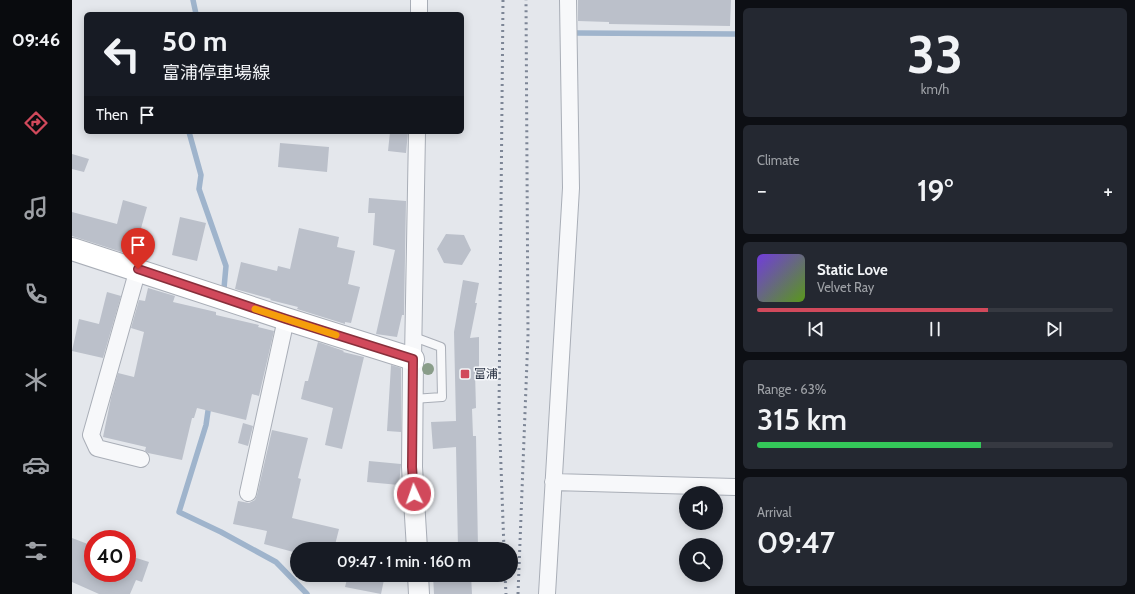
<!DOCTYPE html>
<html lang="en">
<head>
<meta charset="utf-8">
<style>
	:root { --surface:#171b24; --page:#242831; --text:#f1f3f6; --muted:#9ea1a6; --line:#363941; --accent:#d1495b }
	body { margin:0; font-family:Cabin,"Noto Sans JP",sans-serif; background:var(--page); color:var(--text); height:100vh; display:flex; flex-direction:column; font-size:15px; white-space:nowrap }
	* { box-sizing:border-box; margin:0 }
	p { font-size:13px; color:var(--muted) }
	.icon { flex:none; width:22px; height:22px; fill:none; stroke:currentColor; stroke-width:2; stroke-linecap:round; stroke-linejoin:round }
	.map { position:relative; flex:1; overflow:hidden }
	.panel { display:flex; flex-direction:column; gap:8px; padding:8px; background:#0d0f14; width:400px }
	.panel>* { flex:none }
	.top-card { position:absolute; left:12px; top:12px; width:380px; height:122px; border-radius:6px; box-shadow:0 2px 10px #0003; background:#171b24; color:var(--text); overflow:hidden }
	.controls { position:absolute; left:607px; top:486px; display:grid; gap:8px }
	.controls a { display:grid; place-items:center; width:44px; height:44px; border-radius:50%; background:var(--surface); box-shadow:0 2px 10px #0003; font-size:20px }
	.speed { position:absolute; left:12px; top:530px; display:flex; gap:8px; font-size:20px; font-weight:700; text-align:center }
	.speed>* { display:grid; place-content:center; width:52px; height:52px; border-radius:50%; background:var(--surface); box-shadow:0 2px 10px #0003; line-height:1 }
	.speed .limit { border:6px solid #d22; background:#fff; color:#111 }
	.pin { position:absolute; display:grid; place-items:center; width:34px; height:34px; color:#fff; margin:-41px -17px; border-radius:50% 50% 50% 0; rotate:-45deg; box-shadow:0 0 4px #0007 }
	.pin .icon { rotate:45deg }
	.me { position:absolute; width:44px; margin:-22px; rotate:357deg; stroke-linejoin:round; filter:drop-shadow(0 0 3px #0008) }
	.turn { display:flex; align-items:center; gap:14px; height:84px; padding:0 12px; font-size:18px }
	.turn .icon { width:52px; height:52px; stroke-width:2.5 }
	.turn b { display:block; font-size:28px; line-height:34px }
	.then { display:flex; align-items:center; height:38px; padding:0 12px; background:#0003; gap:8px; font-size:15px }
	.big { font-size:30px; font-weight:600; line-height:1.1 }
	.panel .tile { flex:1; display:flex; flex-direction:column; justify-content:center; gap:6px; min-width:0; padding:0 14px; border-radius:6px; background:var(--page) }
	.panel .dial { align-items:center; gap:0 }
	.dial b { font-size:52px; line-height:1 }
	.song { display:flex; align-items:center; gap:12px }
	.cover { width:48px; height:48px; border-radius:6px; background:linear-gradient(135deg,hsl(260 70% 55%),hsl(90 70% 35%)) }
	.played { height:4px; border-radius:2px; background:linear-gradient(90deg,var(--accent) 65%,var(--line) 65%) }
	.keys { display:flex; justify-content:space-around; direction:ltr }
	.heat { display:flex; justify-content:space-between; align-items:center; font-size:22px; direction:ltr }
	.charge { height:6px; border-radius:3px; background:linear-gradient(90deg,#34c759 63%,var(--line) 0) }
	.trip { position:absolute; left:218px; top:542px; width:228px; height:40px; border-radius:20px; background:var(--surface); box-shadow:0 2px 10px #0003; font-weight:600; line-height:40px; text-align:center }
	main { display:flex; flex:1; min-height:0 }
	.tabs { display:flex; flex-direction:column; width:72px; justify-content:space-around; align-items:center; background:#090b0e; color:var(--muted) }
	.tabs .icon { width:28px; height:28px }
	.tabs .current { color:var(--accent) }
	.tabs b { font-size:18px; color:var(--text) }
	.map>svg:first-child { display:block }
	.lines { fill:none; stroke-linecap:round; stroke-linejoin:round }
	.stream { stroke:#9fb4cc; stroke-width:5.5 }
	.building { fill:#bbc0ca }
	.service-casing { stroke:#a9aeb7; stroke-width:10 }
	.minor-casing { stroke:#a9aeb7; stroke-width:18 }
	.tertiary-casing { stroke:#a9aeb7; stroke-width:22 }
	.secondary-casing { stroke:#a9aeb7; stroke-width:24 }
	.service { stroke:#f7f8fa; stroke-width:8 }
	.minor { stroke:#f7f8fa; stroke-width:16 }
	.tertiary { stroke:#f7f8fa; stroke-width:20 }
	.secondary { stroke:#fff; stroke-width:22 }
	.rail { stroke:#7d8696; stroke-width:3; stroke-dasharray:2 4; stroke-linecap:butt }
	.tree { fill:#899d89 }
	.route-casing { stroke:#882f3b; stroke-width:10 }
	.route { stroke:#d1495b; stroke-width:7 }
	.slow { stroke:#f59e0b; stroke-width:7 }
	.poi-dot { fill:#d1495b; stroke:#f4f6f9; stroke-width:1.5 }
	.labels { text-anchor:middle; stroke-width:3; stroke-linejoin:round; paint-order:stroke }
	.poi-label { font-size:12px; fill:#2b3445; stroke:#f4f6f9; text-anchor:start }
</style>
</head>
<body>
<main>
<nav class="tabs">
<b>09:46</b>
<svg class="icon current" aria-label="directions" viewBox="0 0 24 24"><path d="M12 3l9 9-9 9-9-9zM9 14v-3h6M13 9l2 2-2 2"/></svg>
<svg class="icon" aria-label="music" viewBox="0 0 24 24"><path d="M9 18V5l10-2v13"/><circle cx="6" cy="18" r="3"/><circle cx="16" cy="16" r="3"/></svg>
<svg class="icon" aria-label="phone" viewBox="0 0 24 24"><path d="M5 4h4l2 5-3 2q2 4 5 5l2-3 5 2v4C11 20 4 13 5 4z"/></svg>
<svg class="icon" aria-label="climate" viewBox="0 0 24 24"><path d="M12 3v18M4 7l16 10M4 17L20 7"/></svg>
<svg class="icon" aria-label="car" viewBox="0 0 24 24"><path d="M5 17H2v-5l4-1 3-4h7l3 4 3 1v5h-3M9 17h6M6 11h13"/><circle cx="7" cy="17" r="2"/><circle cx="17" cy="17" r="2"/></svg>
<svg class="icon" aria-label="filters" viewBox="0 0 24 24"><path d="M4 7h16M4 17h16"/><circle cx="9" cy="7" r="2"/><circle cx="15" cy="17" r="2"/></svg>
</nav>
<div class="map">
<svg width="663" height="594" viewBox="0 0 663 594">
	<rect width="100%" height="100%" fill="#e4e7ec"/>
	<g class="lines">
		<path class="stream" d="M121,0l3,14
			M504,33l159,1
			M117,132l12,43 -2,14 27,77 -2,22
			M137,404l-3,21 -27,87 42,20 55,30 31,32"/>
	</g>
	<path class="building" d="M506,0h153l-1,26 -121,-2v-2l-31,-1z
		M318,132h18l-2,21 -18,-2z
		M208,143l49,4 -2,25 -49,-5z
		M0,154l17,5 -5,13 -12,-3z
		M297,198l37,3 -2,112v2h-2l-5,22 -21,-3 19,-84 -22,-5 2,-32h-7z
		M51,200l24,7 -9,32 3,1 -4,17 -65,-21v-24l45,12z
		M108,217l26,6 -9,38 -25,-6z
		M227,228l40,9 -2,10 18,4 -7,33 12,3 -9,36 -6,-1v2l-48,-15 1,-2 -28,-7 1,-1 -36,-10 6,-27 36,9 1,-5 12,3z
		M374,234l18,1 7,15 -9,15 -18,-2 -7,-14z
		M391,280l16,3 -4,20h2l-7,35 9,-1v34l-4,1 1,36 -4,1 1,27h3l2,112h-20l-2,-101 -23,2 -2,-27 25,-1 -2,-89z
		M76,288l27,8 -2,6 43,10v3l43,10 -1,2 16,4 -15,65 -7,-2 -6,26 -49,-12 -3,10h-2l-10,42 -34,-7 -3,-2 1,-4 -43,-10 8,-39 7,-25 16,4 10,-45 -13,-4 8,-28 6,1z
		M35,292l14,4 -18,62 -31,-7 7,-32 20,5z
		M246,342l26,9 -1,1 21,5 -22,92 -17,-4 8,-37 -32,-9 4,-18h3z
		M319,365l10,3v64l-14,-1z
		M171,423l10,3 -5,20 -10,-3z
		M200,430l36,8 -10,40 3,1 -9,39 47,11 -5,20h-37v4l-33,-9 3,-13 -34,-7 5,-23 11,2 6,-3 2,-5z
		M297,461l32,3 -2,21 -32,-3z
		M0,538l21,8v27h34v-18l22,7 -7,20 -6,-2 -6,14h-31l-27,-12z
		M276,575h37l-4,19 -36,-7z
		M361,575h38l1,19h-38z"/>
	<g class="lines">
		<defs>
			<path id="service" d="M341,399l29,-2 -1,-50 -27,-10"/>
			<path id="minor" d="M347,14v-14
				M66,269l-47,166 6,13 44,11
				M341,359l4,-227
				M481,482l182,5
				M176,493l38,-174
				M475,594l24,-406 -3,-188"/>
			<path id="tertiary" d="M341,359l-1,108 5,82
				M346,575l1,19"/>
			<path id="secondary" d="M0,249l214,70 127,40"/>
		</defs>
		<use href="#service" class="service-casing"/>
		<use href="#minor" class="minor-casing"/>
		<use href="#tertiary" class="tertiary-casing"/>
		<use href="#secondary" class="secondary-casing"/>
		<use href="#service" class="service"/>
		<use href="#minor" class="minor"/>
		<use href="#tertiary" class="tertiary"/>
		<use href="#secondary" class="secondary"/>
		<path class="rail" d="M431,0l-4,411 5,138
			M433,575l1,19
			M446,594l10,-259 -2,-335"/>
	</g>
	<circle class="tree" cx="356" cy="369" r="6"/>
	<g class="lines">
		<defs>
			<path id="route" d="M66,269l148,50 127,40 -1,108 2,27"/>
		</defs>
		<use href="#route" class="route-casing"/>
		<use href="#route" class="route"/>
		<path class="slow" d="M183,309l81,26"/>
	</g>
	<rect class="poi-dot" x="388" y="369" width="10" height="10" rx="2"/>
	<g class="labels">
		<g class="poi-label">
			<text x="402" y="378">富浦</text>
		</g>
	</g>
</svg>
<div class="controls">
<a><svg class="icon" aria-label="sound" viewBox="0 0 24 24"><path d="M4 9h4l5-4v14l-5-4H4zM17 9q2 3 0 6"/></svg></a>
<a><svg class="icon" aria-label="search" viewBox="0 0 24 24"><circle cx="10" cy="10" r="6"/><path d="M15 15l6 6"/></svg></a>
</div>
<div class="speed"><div class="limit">40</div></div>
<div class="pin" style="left:66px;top:269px;background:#d93025"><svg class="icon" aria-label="arrive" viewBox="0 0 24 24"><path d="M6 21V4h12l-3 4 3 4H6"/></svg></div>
<svg class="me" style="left:342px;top:494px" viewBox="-20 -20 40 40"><circle r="17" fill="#d1495b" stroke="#fff" stroke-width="3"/><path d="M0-11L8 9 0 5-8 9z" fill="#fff"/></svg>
<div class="trip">09:47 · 1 min · 160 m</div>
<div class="top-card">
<div class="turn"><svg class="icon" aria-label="left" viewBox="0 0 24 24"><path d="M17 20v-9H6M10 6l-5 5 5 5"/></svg><div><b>50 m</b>富浦停車場線</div></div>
<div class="then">Then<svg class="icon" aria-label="arrive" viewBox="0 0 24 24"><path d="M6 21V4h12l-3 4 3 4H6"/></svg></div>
</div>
</div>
<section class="panel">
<div class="tile dial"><b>33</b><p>km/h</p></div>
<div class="tile"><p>Climate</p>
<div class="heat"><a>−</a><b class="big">19°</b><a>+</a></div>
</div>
<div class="tile">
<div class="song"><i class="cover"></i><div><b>Static Love</b><p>Velvet Ray</p></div></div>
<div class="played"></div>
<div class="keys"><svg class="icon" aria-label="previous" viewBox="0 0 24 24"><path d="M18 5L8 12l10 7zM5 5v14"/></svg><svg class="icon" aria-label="pause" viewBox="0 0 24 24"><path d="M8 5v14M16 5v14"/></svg><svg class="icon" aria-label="next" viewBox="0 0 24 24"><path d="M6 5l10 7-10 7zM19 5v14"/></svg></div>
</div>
<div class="tile"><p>Range · 63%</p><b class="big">315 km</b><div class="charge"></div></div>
<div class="tile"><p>Arrival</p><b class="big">09:47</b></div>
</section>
</main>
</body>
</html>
